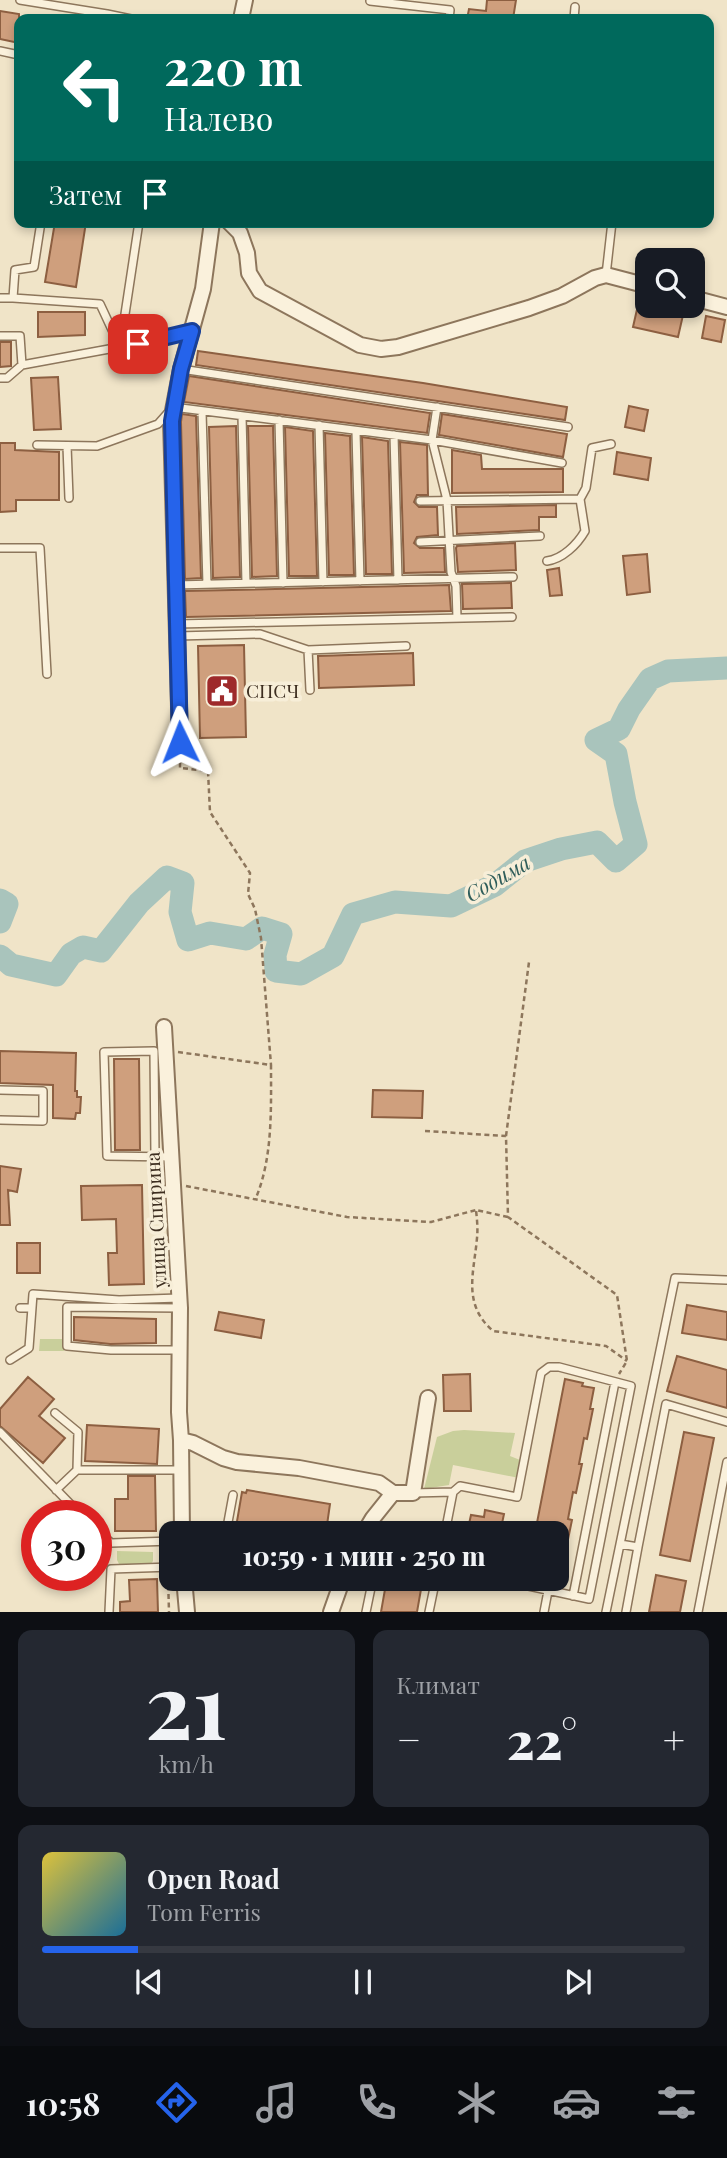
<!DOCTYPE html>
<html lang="ru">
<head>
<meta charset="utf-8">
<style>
	:root { --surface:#171b24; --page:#242831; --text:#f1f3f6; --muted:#9ea1a6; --line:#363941; --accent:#2563eb }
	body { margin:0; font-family:"Playfair Display",serif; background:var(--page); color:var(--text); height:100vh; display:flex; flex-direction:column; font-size:26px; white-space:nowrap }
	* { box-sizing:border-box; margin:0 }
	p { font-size:23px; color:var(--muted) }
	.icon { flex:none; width:38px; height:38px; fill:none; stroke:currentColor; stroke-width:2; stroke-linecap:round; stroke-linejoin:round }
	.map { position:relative; height:1612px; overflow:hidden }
	.details { display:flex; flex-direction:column; gap:18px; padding:18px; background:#0d0f14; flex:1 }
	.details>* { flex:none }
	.top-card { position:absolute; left:14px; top:14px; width:700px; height:214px; border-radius:14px; box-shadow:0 4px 10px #0003; background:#00695c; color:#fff; overflow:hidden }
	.controls { position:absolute; left:635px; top:248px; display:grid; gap:14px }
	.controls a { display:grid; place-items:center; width:70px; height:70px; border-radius:14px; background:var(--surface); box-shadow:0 4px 10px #0003; font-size:35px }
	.speed { position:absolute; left:21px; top:1500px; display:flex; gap:14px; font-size:35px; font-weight:700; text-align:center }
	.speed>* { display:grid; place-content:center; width:91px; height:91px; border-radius:50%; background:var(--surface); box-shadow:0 4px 10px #0003; line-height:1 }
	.speed .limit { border:10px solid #d22; background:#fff; color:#111 }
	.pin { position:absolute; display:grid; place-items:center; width:60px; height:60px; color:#fff; margin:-30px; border-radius:14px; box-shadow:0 4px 10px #0006 }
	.me { position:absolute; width:77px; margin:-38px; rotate:358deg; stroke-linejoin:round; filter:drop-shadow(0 0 5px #0008) }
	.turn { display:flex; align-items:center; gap:24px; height:147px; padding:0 35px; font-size:32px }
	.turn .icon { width:91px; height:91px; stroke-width:2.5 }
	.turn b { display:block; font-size:49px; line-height:60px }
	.then { display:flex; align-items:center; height:66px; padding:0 35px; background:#0003; gap:14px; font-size:26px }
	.big { font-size:52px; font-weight:800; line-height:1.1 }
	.details .widget { flex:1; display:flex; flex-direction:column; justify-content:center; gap:10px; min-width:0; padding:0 24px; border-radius:14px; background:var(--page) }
	.details .dial { align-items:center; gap:0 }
	.dial b { font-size:91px; line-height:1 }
	.song { display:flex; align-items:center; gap:21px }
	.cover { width:84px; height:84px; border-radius:10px; background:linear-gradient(135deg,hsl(50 70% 55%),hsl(200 70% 35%)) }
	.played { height:7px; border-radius:4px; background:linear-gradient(90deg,var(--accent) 15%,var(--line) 15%) }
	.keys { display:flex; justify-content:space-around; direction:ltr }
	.heat { display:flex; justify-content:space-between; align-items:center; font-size:38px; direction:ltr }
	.details .tiles { flex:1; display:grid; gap:18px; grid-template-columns:1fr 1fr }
	.widget:last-child { grid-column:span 2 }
	.trip { position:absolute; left:159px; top:1521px; width:410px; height:70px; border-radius:14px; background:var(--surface); box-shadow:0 4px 10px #0003; font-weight:800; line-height:70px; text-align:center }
	.tabs { display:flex; height:112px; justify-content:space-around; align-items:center; background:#090b0e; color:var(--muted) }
	.tabs .icon { width:49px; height:49px }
	.tabs .active { color:var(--accent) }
	.tabs b { font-size:32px; color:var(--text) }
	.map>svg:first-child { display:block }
	.green { fill:#c9cf9b }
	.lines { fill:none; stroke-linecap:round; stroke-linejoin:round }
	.river { stroke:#a9c4bc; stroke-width:23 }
	.building { fill:#cf9f7d; stroke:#8d5f41; stroke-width:2 }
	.lane-casing { stroke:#8d765c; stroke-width:10 }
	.street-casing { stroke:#8d765c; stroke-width:18 }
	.path { stroke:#8d765c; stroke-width:2.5; stroke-dasharray:5 3.5; stroke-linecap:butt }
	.lane { stroke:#faf1dc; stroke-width:7 }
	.street { stroke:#faf1dc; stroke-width:14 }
	.route-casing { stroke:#184099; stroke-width:18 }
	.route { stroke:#2563eb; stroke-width:12 }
	.labels { text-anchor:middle; stroke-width:7; stroke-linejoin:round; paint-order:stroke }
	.poi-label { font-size:19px; fill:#3d2e20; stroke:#f7eed8; text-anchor:start }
	.street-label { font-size:19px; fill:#3d2e20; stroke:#f7eed8 }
	.water-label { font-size:21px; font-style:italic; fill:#2f5d5a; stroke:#f7eed8 }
</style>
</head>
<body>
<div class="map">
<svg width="727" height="1612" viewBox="0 0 727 1612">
	<rect width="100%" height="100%" fill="#f0e4c8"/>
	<path class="green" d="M40,1339h24v12h-25z
		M464,1430l51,3 -5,23 10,4 1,6 -2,12 -66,-13 -4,20 -25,4 13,-52 16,-6z
		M117,1551l36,1v9l-3,4 -31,-1 -2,-4z"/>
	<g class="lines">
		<path class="river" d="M0,900l7,4 -7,18
			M0,956l11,9 45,10 15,-21 12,-7 18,4 38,-48 28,-26 16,6 -3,29 8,28 22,-7 36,6 16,-11 19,6 -6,21 1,16 25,3 32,-18 20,-42 42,-12 56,4 44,-21 30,-24 36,-12 36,-7 19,19 20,-17 -11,-42 -9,-48 -20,-14 23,-11 10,-20 21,-30 18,-8 59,-3"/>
	</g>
	<path class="building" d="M487,0h29l-3,19h-46l2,-10 17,2z
		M0,11l19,3v29l-19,-4z
		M55,222h31l-10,65 -31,-5z
		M638,305l45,10 -5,22 -45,-10z
		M38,312h47v23l-47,2z
		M706,316l19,4 -4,22 -19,-4z
		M0,342h11v24l-11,1z
		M198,351l225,32 144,24 -2,13 -369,-55z
		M189,376l241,37 -3,20 -243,-31z
		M58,377l3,52 -27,1 -3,-52z
		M629,406l19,4 -4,21 -19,-4z
		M182,414l14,2 5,162 -16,1 -4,-157z
		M442,414l125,20 -4,23 -124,-22z
		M236,426l4,151 -27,1 -4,-151z
		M248,426h25l4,150 -25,1z
		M285,427l28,4 4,145h-28z
		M325,433l25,3 4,139h-25z
		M362,437l26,4 4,133h-26z
		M400,442l27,3 1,50h-11l-3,7 5,5h18l1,28 -21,2 -3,6 6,5h24l1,24 -41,1z
		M0,443h15v7l44,2v48h-43v11l-16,1z
		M452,450l29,5 1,14h81v23l-111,1z
		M617,452l34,6 -3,22 -34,-6z
		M556,505v12h-17v13l-82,4 -1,-27z
		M515,543l1,27 -58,2 -2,-24 1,-2z
		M647,554l3,38 -23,3 -4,-39z
		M559,568l3,27 -12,1 -3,-26z
		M511,583l1,25 -49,1 -1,-25z
		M449,585l2,26 -265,6 -1,-26z
		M244,645l2,92 -46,1 -2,-92z
		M413,653l1,32 -95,3 -1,-32z
		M0,1051l76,2 -1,38h2v6h4l-1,16h-4l-1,6 -22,-1v-33l-53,-2z
		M114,1059h25l1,91h-25z
		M373,1090l50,1 -1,27 -50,-1z
		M0,1166l21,3 -4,23 -9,-2 2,35h-10z
		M142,1185l2,99 -35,1 -1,-32h9l-1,-34 -34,1 -1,-34z
		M17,1243h23v30h-23z
		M687,1305l40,7v28l-45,-7z
		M219,1312l45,8 -3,18 -46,-8z
		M74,1317l82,2v24l-46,1 -36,-4z
		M677,1356l50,14v38l-60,-17z
		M470,1374l1,37h-27l-1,-36z
		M28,1377l26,22 -15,17 26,22 -22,25 -43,-37v-17z
		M565,1379l18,4 -1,3 12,2 -4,21h3l-6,30 -3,-1 -5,26h3l-6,29 -3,-1 -5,27 4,1 -6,29 -10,-2v-14h-21z
		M87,1425l72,4 -2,35 -72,-3z
		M684,1432l30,6 -24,123 -30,-6z
		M128,1476h27l1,55h-41v-32h13z
		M247,1490l83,14 -4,28 -8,-1 -2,2 -21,-4v-2l-21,-3 -1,2 -7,-1 -1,3 -7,-1v6h-23l7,-41 4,1z
		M485,1510l19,4 -4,19h-33l4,-18 13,2z
		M656,1575l30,6 -6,31h-31z
		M387,1578h36l-6,34h-36z
		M157,1579l1,33h-38v-10l10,-1 -1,-21z"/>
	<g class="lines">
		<defs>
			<path id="lane" d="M20,0l87,14
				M370,1l80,9 -1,9
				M106,19l1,-5 24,5
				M574,19l1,-12
				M0,51l19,4
				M139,222l-19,125 71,-15
				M606,275l6,-53
				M0,298h13
				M0,336h20l2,29
				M181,369l387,58
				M0,378h7l15,-13 98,-18 -20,-43 -87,-6 2,-28 19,-3 7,-45
				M437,407l-5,33 15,60 4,72 5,14 1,32
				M202,412l5,172
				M242,416l4,167
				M279,420l4,163
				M319,425l4,157
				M356,432l4,149
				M394,435l4,145
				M37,445l60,1 61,-22 15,-17 259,33 130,23
				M67,446l2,52
				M420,501l160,-2
				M420,542l120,-6
				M0,548h40l7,126
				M547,561c15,-2 30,-16 38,-30l-5,-32 6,-11 6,-40 19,-4
				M176,585l337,-8
				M177,624l335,-7
				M177,636l83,-2 48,16 98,-4
				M308,650l2,40
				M0,1090l43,1v30l-43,-1
				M155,1156l-1,-105 -50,1 3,104 65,1
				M20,1308h12
				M180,1350h-69l-44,-4v-39l113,1
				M10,1360l19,-12 4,-54 86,6 60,-2
				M55,1413l23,19 -1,38h104
				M0,1432l82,84
				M56,1490l21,-20
				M413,1493l40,-1 7,-6 57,11 24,-124 8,-6h10l72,19 -42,213 -98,-21
				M96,1529l15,14 61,-2
				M226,1533l7,-38
				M445,1533l8,-41
				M620,1544l18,3 28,-143 61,18
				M573,1596l42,-214
				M109,1612l2,-43 61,-2
				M366,1612l7,-34
				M429,1612l7,-34
				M544,1612l4,-21
				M606,1612l69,-334 51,2
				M626,1612l12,-65
				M698,1612l29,-150"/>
			<path id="street" d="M241,19l4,-19
				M229,222l11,11 7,20 2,20 11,18 100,54 21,4 17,-2 131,-39 33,-12 33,-18 11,-3 42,11
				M693,298l34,9
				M180,742l-9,-321 10,-52 22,-80 9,-67
				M164,1027l16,281 -1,104 2,28 12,3 30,15 14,4 62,6 80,15 14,10
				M181,1440l1,93
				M364,1533l9,-15 20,-25h20l15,-95
				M184,1578l3,34
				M331,1612l12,-34"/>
		</defs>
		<use href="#lane" class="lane-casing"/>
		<use href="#street" class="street-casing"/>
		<path class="path" d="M180,754v14l28,3 2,41 40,61 -2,21 7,15 6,29 10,127
			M178,1052l93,13c0,44 2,94 -16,135
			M425,1131l81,5 2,81 109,78 10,66 -8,13
			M506,1136l23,-174
			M186,1186l161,31 84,5 45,-12
			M508,1217l-32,-7c1,9 2,19 1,28 -3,35 -15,66 16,93l113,15 21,15
			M168,1577l1,35"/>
		<use href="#lane" class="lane"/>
		<use href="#street" class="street"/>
	</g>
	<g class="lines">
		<defs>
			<path id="route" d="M138,344l54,-13 -11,38 -9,52 8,321"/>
		</defs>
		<use href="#route" class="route-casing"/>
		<use href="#route" class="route"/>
	</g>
	<defs>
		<symbol id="civic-square" viewBox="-11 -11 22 22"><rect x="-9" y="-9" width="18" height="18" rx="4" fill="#9e2a2b" stroke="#f7eed8"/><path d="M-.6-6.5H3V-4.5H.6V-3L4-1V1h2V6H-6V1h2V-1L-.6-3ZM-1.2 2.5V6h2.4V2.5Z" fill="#fff"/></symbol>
	</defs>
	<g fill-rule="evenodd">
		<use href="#civic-square" x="203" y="672" width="38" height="38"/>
	</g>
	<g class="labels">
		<g class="poi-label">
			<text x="246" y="698">СПСЧ</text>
		</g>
		<g class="street-label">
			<text transform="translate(156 1220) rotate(-93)" y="7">улица Спирина</text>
		</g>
		<g class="water-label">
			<text transform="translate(498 879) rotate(-30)" y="7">Содима</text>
		</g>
	</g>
</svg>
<div class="controls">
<a><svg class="icon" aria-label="search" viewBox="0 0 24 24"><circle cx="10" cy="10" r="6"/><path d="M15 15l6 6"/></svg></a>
</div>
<div class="speed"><div class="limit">30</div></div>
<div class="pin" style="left:138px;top:344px;background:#d93025"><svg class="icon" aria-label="arrive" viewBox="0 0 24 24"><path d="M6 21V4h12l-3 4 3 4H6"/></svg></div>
<svg class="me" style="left:180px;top:742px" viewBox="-20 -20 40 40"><path d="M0-17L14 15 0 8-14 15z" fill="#2563eb" stroke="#fff" stroke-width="4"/></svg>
<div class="trip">10:59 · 1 мин · 250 m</div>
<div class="top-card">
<div class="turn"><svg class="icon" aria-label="left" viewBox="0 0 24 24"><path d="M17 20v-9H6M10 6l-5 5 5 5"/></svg><div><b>220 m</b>Налево</div></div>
<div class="then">Затем<svg class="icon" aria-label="arrive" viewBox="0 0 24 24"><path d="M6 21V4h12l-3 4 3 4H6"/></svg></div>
</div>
</div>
<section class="details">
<div class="tiles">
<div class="widget dial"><b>21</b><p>km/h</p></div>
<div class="widget"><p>Климат</p>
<div class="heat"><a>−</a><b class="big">22°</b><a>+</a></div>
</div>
<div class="widget">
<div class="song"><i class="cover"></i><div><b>Open Road</b><p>Tom Ferris</p></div></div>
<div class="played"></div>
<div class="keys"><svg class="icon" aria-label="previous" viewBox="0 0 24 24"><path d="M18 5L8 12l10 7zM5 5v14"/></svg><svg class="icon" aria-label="pause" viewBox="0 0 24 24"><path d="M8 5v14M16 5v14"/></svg><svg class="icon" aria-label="next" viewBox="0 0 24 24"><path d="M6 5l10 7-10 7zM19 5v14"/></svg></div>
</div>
</div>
</section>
<nav class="tabs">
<b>10:58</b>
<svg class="icon active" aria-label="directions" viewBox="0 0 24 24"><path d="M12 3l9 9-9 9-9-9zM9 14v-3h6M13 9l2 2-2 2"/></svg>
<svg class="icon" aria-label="music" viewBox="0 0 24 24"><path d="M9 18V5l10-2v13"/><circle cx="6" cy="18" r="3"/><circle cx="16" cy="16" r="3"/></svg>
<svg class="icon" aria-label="phone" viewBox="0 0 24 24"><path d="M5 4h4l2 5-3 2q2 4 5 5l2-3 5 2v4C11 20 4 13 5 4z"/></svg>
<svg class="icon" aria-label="climate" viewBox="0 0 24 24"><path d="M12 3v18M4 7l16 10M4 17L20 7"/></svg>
<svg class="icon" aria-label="car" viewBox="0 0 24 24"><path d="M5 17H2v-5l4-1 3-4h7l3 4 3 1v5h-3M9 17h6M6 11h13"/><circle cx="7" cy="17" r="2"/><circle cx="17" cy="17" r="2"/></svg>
<svg class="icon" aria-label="filters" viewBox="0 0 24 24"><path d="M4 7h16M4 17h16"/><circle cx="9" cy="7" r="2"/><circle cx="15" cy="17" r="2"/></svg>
</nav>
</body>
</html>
